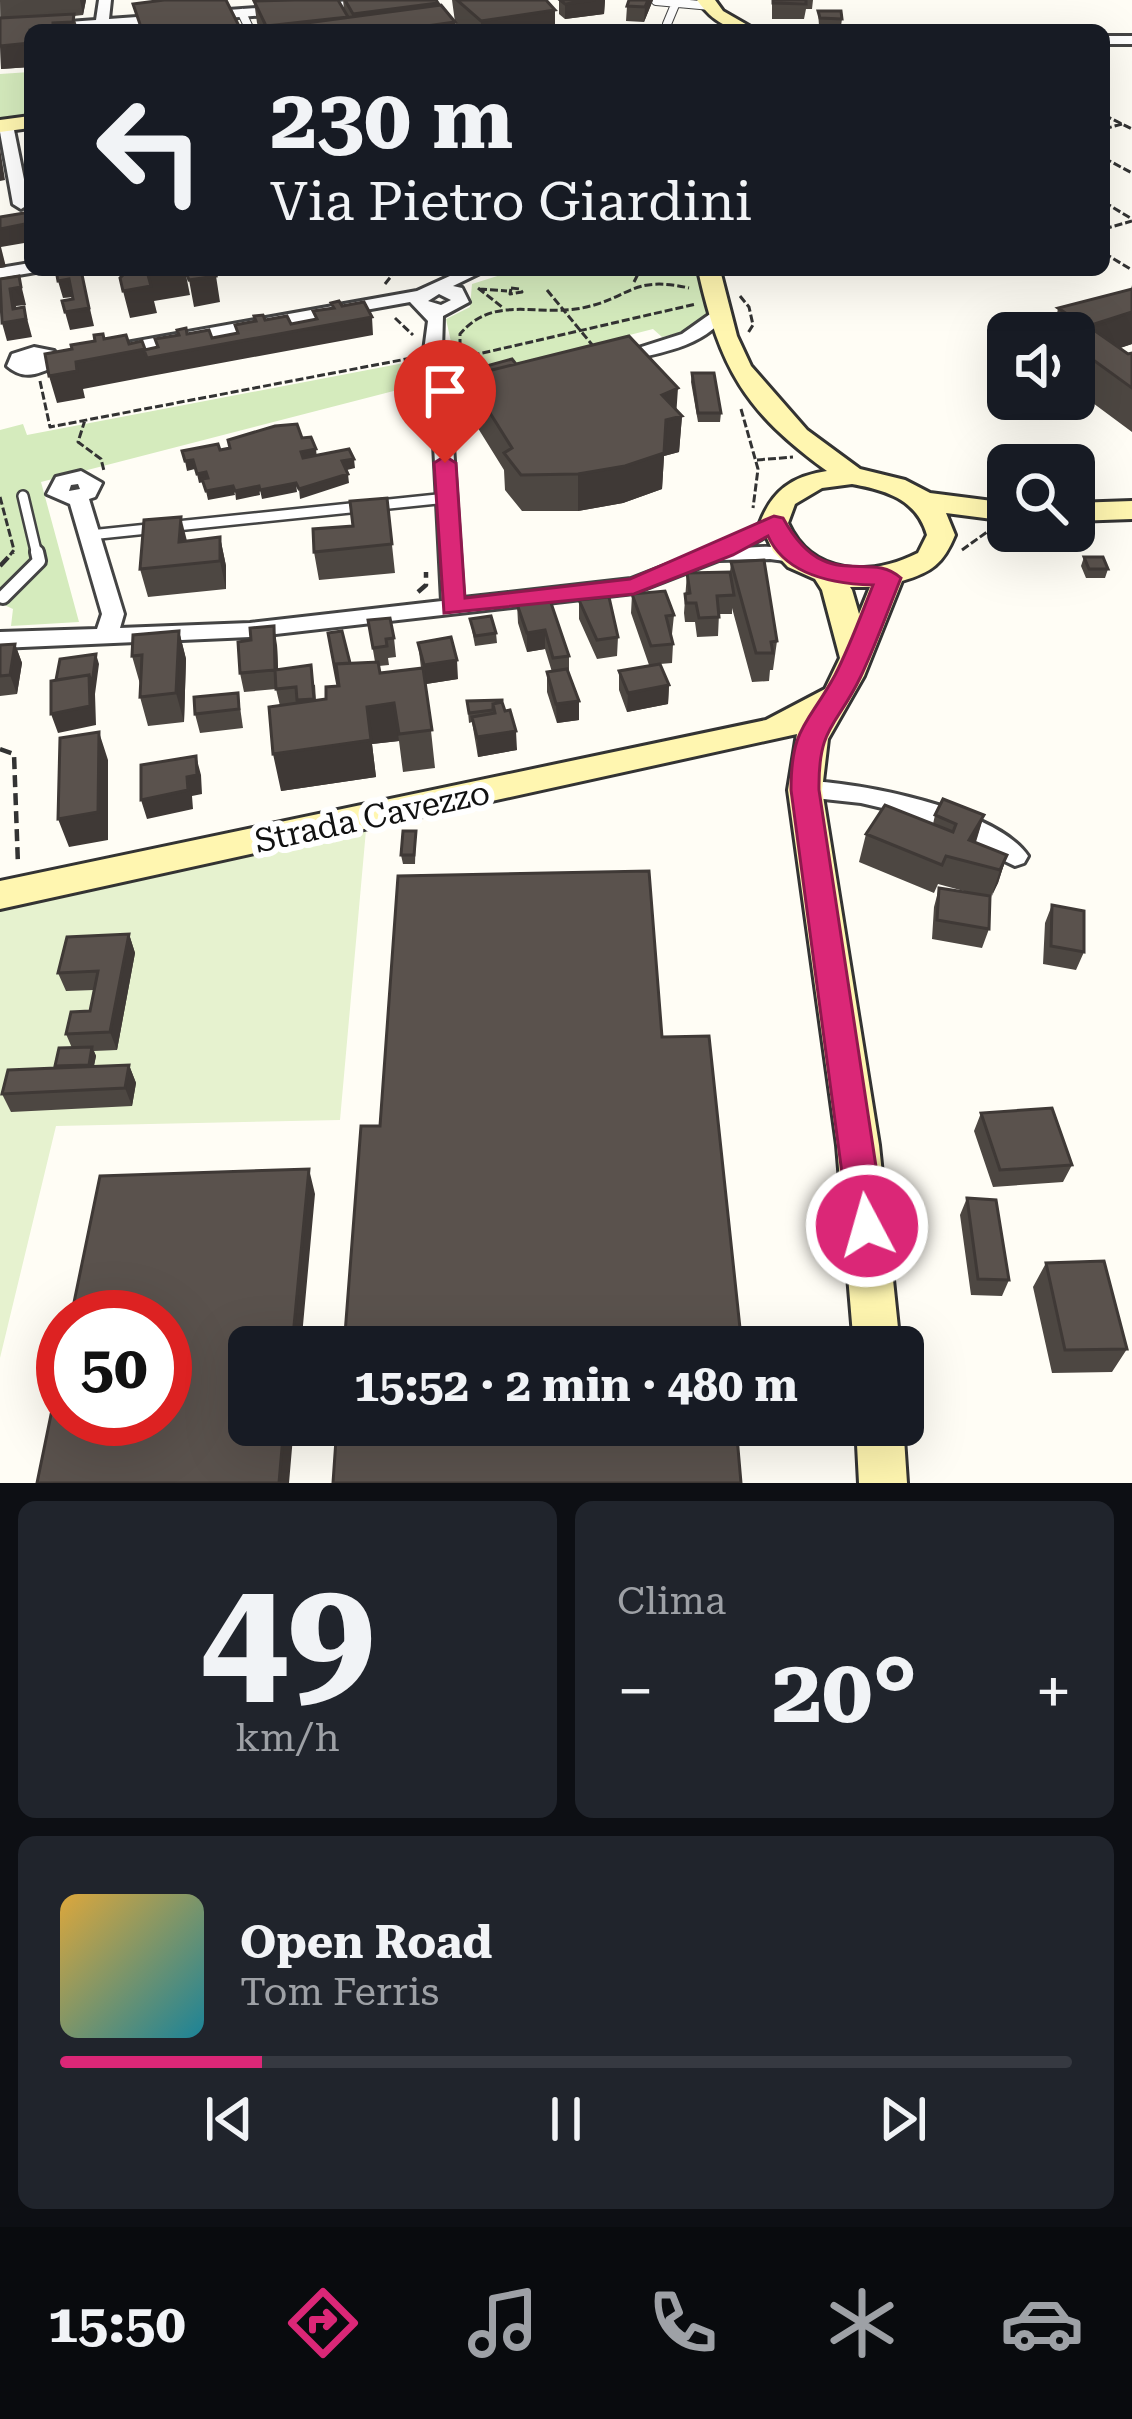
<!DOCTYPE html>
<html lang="it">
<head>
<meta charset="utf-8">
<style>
	:root { --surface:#171b24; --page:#20242c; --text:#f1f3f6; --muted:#9ea1a6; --line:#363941; --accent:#db2777 }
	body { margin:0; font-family:"Roboto Serif",serif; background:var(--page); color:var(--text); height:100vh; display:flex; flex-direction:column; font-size:45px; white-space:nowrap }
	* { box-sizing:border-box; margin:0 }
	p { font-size:39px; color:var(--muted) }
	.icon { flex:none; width:66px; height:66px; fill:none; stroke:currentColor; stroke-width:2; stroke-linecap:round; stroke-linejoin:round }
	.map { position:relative; height:1483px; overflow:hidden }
	.sheet { display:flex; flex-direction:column; gap:18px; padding:18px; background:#0d0f14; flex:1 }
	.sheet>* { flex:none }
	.hud { position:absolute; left:24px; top:24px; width:1086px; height:252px; border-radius:18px; box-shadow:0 12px 48px #0002; background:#171b24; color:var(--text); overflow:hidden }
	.buttons { position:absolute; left:987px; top:312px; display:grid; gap:24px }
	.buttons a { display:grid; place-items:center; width:108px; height:108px; border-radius:18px; background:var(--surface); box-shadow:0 12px 48px #0002; font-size:60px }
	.speed { position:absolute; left:36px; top:1290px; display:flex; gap:24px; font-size:60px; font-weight:700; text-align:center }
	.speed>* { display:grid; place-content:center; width:156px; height:156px; border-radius:50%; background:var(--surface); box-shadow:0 12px 48px #0002; line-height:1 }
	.speed .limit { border:18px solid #d22; background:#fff; color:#111 }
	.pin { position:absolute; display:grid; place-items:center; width:102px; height:102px; color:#fff; margin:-123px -51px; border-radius:50% 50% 50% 0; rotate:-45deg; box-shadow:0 0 12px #0007 }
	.pin .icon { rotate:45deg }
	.me { position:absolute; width:132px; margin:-66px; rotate:354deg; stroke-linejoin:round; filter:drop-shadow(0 0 9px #0008) }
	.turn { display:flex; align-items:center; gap:42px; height:252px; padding:0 48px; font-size:54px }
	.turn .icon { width:156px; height:156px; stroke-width:2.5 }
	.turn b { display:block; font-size:84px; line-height:102px }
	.big { font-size:90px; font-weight:700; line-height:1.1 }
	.sheet .tile { flex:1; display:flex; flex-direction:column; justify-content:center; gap:18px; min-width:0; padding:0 42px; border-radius:18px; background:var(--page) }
	.sheet .dial { align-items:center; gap:0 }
	.dial b { font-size:156px; line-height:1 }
	.song { display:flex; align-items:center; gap:36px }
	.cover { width:144px; height:144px; border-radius:18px; background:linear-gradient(135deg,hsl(40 70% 55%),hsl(190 70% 35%)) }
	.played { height:12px; border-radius:6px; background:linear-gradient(90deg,var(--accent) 20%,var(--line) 20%) }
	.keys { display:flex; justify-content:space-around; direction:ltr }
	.heat { display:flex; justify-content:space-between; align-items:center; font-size:66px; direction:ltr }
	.sheet .tiles { flex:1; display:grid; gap:18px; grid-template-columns:1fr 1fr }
	.tile:last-child { grid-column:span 2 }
	.trip { position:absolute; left:228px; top:1326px; width:696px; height:120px; border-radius:18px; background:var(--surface); box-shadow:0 12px 48px #0002; font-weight:700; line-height:120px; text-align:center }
	.tab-bar { display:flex; height:192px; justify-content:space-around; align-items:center; background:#090b0e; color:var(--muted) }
	.tab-bar .icon { width:84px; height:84px }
	.tab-bar .selected { color:var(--accent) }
	.tab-bar b { font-size:54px; color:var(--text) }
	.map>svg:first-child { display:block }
	.green { fill:#d5ebbd }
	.pitch { fill:#e6f2cf }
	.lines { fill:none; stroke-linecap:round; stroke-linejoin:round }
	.lane-far2-casing { stroke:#444; stroke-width:10 }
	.lane-far1-casing { stroke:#444; stroke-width:14 }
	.lane-casing { stroke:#444; stroke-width:18 }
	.street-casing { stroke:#444; stroke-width:6 }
	.secondary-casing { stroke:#333; stroke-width:6 }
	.path-far1 { stroke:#333; stroke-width:3; stroke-dasharray:8 3; stroke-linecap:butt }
	.path { stroke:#333; stroke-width:4.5; stroke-dasharray:12 6; stroke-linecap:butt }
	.lane-far2 { stroke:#fff; stroke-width:8 }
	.lane-far1 { stroke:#fff; stroke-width:9 }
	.lane { stroke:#fff; stroke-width:12 }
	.street { fill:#fff; fill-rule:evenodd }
	.secondary { fill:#fff6b0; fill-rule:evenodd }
	.wall { fill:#4d4742 }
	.shaded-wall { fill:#3f3936 }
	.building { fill:#5a524d; stroke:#3f3936; stroke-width:3 }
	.route { fill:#db2777; stroke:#8e194d; stroke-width:3 }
	.labels { text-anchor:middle; stroke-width:12; stroke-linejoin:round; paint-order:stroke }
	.street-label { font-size:33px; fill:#111; stroke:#fff }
</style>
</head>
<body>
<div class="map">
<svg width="1132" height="1483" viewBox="0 0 1132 1483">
	<rect width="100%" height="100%" fill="#fffdf5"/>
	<path class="green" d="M30,72v44l-30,4v-46z
		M516,270h183l9,46c-14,13 -28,17 -46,21l-9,-8 -194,50 -13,-60 24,-12 2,-23z
		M404,363l-1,8 10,15 -372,96 38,140 -68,4 2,-17 -13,-6v-173l23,-6 4,11z"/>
	<path class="pitch" d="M366,830l-26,290 -284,6 -56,232v-450z"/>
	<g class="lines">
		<defs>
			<path id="lane-far2" d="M656,1l55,5
				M242,13l8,17
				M667,24l10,-24"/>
			<path id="lane-far1" d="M23,496l14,59
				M90,535l357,-37"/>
			<path id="lane" d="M3,597l36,-36 -2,-9"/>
			<path id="street" d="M99,0h12l-2,19 56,-4 6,4 -63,11h-78l-30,5v-8l96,-7z
				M364,0h57l-6,4 -215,16 -6,-4 6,-4z
				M1104,36h28v8h-28z
				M6,121l7,4 16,79 -8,5 -8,-5 -13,-72v-9z
				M30,263v7l6,2 -36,6v-10z
				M463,270h23l-33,16 9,2 7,14 -26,14 -1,35 7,38h28l30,-6 9,6 -2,4 -37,8 -27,-1 13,198 168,-19 87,-34 56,-28 7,1 3,5 -3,5 -36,20c22,-2 48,-3 66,11l-4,5 -37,-5 -51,1 -85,33 -384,44 -250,11v-16l97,-3 5,-15 -32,-110 -23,-10 9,-17 25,-6 21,12 -7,14 -6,2 35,115 -4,14 130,-5 192,-22 -11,-216 -7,-34 4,-30 -18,-19 -295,53 -9,-5 9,-5 302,-54zM439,294l12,6 -10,5 -13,-4zM78,484l2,5 -11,2 2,-6z
				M720,307l9,5c-26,37 -72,41 -113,51l-9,-5 75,-24z
				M34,347l20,4 5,11 -3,4c-18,8 -32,15 -49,0l5,-12z
				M805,781c54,1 192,28 223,75l-4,7 -9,3 -107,-52 -47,-11 -65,-7 -3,-6 3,-6z"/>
			<path id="secondary" d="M697,0h18l8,11 33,19c-28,0 -42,-7 -59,-30z
				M30,116v12l-30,4v-12z
				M698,270h22l17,66 14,30 56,64 53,39 45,11 25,13 78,10v18l-62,-8 9,22c-12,29 -23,37 -53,46l-38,95 -36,63 -6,51 57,355 21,202h-46l-17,-202 -49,-355 9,-56 -797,175v-28l766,-161 59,-31 15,-31 -18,-68 -7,-11 -27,-12 -15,-16 -13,-28c12,-32 32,-47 67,-52 -83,-60 -107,-103 -129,-201zM852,484c33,6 65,15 75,51l-9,18c-47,24 -106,23 -130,-30l7,-19 27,-16zM850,587h20l-11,27 -7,-24z
				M1132,501v18l-58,2v-18z
				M903,1423l4,60h-48l-3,-58z"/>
		</defs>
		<use href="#lane-far2" class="lane-far2-casing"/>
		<use href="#lane-far1" class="lane-far1-casing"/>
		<use href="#lane" class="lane-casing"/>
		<use href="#street" class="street-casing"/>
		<use href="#secondary" class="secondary-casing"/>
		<path class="path-far1" d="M690,30l17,-4
			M1029,30l66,-4
			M1104,115l28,14
			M1104,129l18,-5
			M1104,158l28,15
			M1104,202l28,17
			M1104,229l28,-8
			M1104,253l28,17
			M634,282l6,-12
			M385,284l11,-14
			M478,288l24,19
			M511,288l9,1 2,3 -12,2z
			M479,289l28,2
			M547,290l47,57
			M740,296l9,11 4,18 -5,8
			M395,318l18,17
			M460,358v-24c34,-40 77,-17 122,-26 49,-10 49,-33 107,-20
			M461,358l235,-54
			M40,381l10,46 367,-70
			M741,409l17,60 -5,39
			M85,420l-7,22 23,17 3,12
			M757,460l36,-3
			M0,497l14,53 -4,5
			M962,550l25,-18"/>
		<path class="path" d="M0,566l13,-14
			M418,592l8,-7v-13
			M0,749l14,5 4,111"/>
		<use href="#lane-far2" class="lane-far2"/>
		<use href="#lane-far1" class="lane-far1"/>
		<use href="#lane" class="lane"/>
		<use href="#street" class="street"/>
		<use href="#secondary" class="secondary"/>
	</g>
	<path class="wall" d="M0,0h86l-3,15 -9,1 4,14h-48v37l-29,2z
		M343,0h93l3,5 16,17 -3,-22h94l9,30h-96l-4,-7 1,7h-196l-3,-7 -3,-22 90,9z
		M559,0h46l-1,14 -39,5 -6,-5z
		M629,0h24l-9,22 -18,-1 1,-15z
		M772,0h41l-1,9h-6l-2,10h-32z
		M818,11l24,8 -1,7h-22z
		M1132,285v59l-12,4 8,6 4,-1v79l-58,-43v-56h-40l4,-13 19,-6 1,-6 73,-18z
		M516,364l160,46 6,6 -3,36 -15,4 -2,33 -39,14 -45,8h-56l-17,-21 -1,-20 -28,-45 -1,-36 6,-2v-3l-8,2 -5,-6v-9z
		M692,373l29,40 -1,9h-22l-7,-40z
		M387,498l8,75 -76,7 -5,-28 39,-26z
		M220,537l6,29v23l-78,8 -8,-28 47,-28z
		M1084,557l24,12 -3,9h-19l-5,-12z
		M731,562l46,79 -4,29h-3l-1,11 -17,1 -20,-74v6h-13l-1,22 -21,1 -2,-15h-10l-1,-9 3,-40 43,-1z
		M632,594l42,21 -2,19h-1l2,10 -1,19 -12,1 9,21 -1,19 -41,8 -8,-22v-19l30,-6 -18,-52z
		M579,600l39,37 -1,19 -20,3 -18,-40z
		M517,604l52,52v17l10,47 -22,3 -10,-31v-20h5l-7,-23 -18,3 -9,-29z
		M470,619l26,14 1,10 -22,3z
		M368,620l26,18 2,19 -8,1 1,7 -10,1 1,7 41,-5 -3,-25 40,36 -32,5 9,84 -32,4 -4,-31 -27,3 4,33 -95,14 -1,-85 -4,-17 -32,3 -4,-19 37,-28 1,24 37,16 1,16 10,-2 12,-13 12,-23 25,-1z
		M179,631l7,28 -2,63 -36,4 -8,-29v-13l-8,-28z
		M15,644l7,19 -5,31 -17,2v-51z
		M238,693l5,35 -43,5 -5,-19z
		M502,700l15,50 -39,7 -6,-35 -3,1 -2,-22z
		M935,815h49l-8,27 31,13 -9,28 -8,15 -1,31 -7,19 -50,-9 2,-32 5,-19 36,6 -37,-10 -4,9 -75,-31 7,-28 67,-10z
		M416,831l-1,33h-12l-2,-9z
		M1052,905l32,47 -8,18 -33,-6 2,-41z
		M129,934l6,19 -18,97 -23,1 2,5 -2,10 35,-1 7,18 -4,23 -121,6 -9,-18 54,-26 -1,-2 17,-18 -6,-14 24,-23 4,-21 -28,1 -8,-18z
		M981,1113l91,52 -9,17 -70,5 -19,-56z
		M967,1198l42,82 -7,16 -31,-1 -11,-80z
		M1046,1263l81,86 -15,23 -60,1 -19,-86z"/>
	<path class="shaded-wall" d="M80,0h6l-3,15z
		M595,0h10l-1,14 -39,5v-15z
		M648,0h5l-9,22 1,-15z
		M438,3l2,21 15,-2 1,8h-101l-2,-16z
		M555,10v20h-74v-9z
		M30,43v24l-29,2 -1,-23z
		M0,148l5,32 -5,1z
		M30,223v19l-29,5 5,20 -6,1v-39z
		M81,270l13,56 -24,4 -5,-18 24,-4z
		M178,270h7l5,25 -36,6 3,12 -27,5 -7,-27 25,-16z
		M19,276l7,29 -10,1 2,14 6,-13 8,30 -25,4 -5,-18 11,-14 -3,-20z
		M216,276l4,26 -26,5 -5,-27z
		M69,279l5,18 -11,1 -5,-17z
		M1132,312v32l-42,14 -2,-32z
		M372,317l1,18 -222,41 -4,-18z
		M145,349l6,27 -68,13 2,9 -28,5 -8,-27 27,-14z
		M480,375l1,9 -8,2v-9z
		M678,388l-2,29 6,-1 -3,36 -15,4 -2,33 -39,14 -45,8v-37l84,-79z
		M316,449l1,10 -14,3 -2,-10z
		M354,459l1,9 -12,3 -1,-10z
		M193,460l2,9 -8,2 -2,-10z
		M206,472l2,9 -9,2 -2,-9z
		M348,474l1,9 -49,16 -1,-10z
		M296,483l1,9 -35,7 -2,-9z
		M233,486l2,9 -27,5 -2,-9z
		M259,486l1,9 -24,5 -1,-9z
		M181,517l7,28 -9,-3z
		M220,537l6,29v23l-6,-28z
		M274,626l3,19 2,44 -4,-19z
		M545,630v19l-18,3v-19z
		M179,631l7,28 -2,63 -8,-29z
		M15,644l7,19 -5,31 -7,-19z
		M96,654l3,10 -4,30 1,31 -38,8 -7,-19 7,-14z
		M457,660l1,19 -32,5 -2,-19z
		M669,685l-1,19 -41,8 1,-19z
		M579,701v19l-22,3 -1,-19z
		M394,703l5,38 -27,3 4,33 -95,14 -8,-37 94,-47z
		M516,731l1,19 -39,7 -1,-20z
		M99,732l9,28v80l-39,7 -11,-28z
		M196,756l5,19 1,19 -10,2 1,13 -46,10 -6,-19 46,-23z
		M984,815l-9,28 -6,-3z
		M1007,855l-9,28 -7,15 9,-28z
		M129,934l6,19 -18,97 -7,-18z
		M92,1047l4,9 -4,18 -3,-9z
		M129,1065l7,18 -4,23 -7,-18z
		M309,1169l6,25 -14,153h-9z
		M284,1425h10l-5,58h-10z"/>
	<path class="building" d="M164,0h62l15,30h-99l-9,-26z
		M294,0h44l10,17 -82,9 -12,-25z
		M345,0h91l2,3 -85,11z
		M457,0h89l9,10 -74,11z
		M560,0h35l-30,4z
		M629,0h19l-3,7 -18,-1z
		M773,0h33v4l-33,-1z
		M441,5l14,17 -57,8h-127l-2,-2z
		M818,11h23l1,8 -22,-1z
		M74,14l-1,8 -20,1v7h-23v13l-30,3v-28z
		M30,212v11l-30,6v-12z
		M56,270h25l8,38 -24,4 -3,-11 11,-2 -4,-20 -11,2z
		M124,270h54l-30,5 3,11 -28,5 -3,-13 5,-5z
		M185,270h29l2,6 -27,4z
		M19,276l2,11 -11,2 3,20 11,-2 2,12 -24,4 -2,-44z
		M1132,289v23l-44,14 40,28 4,-1v35l-58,-42v-13h-19l-17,-13 26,-8 -6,-4z
		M339,301l3,5 22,-4 8,15 -225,41 -3,-8 14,-3 -3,-8 24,-4 -2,-5 9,-2 1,6 22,-4 3,8 26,-5 -3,-8 21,-4 -2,-5 9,-1 2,5 22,-4 4,8 26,-5 -4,-8 21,-3 -3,-5z
		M103,334l1,5 22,-4 3,9 13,-3 3,8 -69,13 1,9 -28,5 -4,-22 27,-5 -1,-4 24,-4 -1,-6z
		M629,336l49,52 -16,7 20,21 -16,4 -2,33 -39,13 -47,8 -57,1 -17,-22 8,-5 -37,-59 14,-5 -9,-11z
		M512,359l4,5 -36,9 1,1 -8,3 -5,-6z
		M692,373h22l7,40h-23z
		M297,424l5,14 9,-1 5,12 -15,3 2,6 46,-9 5,10 -12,2 6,13 -49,15 -3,-6 -36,7 -1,-4 -24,5 -2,-5 -27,5 -4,-12 6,-1 -2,-6 -9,2 -4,-14 -8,1 -3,-10 36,-7 2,6 10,-2 -2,-8 47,-14z
		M387,498l5,46 -78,8 -1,-23 40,-3 -3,-25z
		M181,517l-2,25 41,-5v24l-80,8 4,-49z
		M1084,557h19l5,12h-19z
		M764,560l13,81 -6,1 2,11h-17l-25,-91z
		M730,572l4,23 -17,1 2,21 -20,1 -3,-15h-10l-1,-9 5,-1 -3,-20z
		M665,591l9,24 -8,1 7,28 -22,2 -19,-52z
		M609,597l9,40 -21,3 -18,-40z
		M550,600l19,56 -16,2 -8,-28 -18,3 -10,-29z
		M491,616l5,17 -21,3 -5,-17z
		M390,618l4,20 -8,1 1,7 -14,2 -5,-28z
		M274,626l1,44 -35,3 -2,-31 13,-2 -1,-12z
		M179,631l-3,62 -36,4 2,-42 -10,1 1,-21z
		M342,631l8,32 -14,1 2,22 -10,-53z
		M451,637l6,23 -33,5 -6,-22z
		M15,644l-5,31 -10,1v-31z
		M96,654l-4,30 -3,-9 -33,5 4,-21z
		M378,662l2,11 43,-5 9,62 -33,4 -5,-31 -27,4 4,33 -98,14 -4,-47 57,-8v-12l13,-1 -3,-22z
		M660,664l9,21 -41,8 -9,-22z
		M311,665l3,34 -17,1 -1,-13 -20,2 -1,-19z
		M567,669l12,32 -23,3 -9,-32z
		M89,675l1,31 -39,8v-33z
		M238,693l1,16 -44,5 -1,-17z
		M502,700v2l-9,2v6l-24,3 -2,-12z
		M502,702l3,9 5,-1 6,21 -39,6 -5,-20 23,-4 -2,-9z
		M99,732l-1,80 -40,7 2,-81z
		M196,756l1,19 -10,2 1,13 -47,10v-35z
		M943,799l41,16 -15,25 38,15 -7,15 -54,-14 -4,9 -76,-31 19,-29 68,27 3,-8 -21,-9z
		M403,831h13l-2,24h-13z
		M649,871l13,166 47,-1 33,311h-398l17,-221h19l18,-250z
		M939,888l51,8 -1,33 -52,-9z
		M1052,905l32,6v41l-33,-6z
		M129,934l-19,98 -44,2 5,-22 19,-1 8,-40 -40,2 9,-36z
		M92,1047l-3,18 -34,1 4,-18z
		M129,1065l-4,23 -123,6 6,-24z
		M1052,1108l20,57 -72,5 -19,-57z
		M309,1169l-17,178h-43v78h35l-5,58h-242l26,-127v63h102v-102h-94l29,-141z
		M967,1198l29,2 13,80 -31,-1z
		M1104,1261l23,88 -62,1 -19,-87z
		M337,1425h399l5,58h-408z"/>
	<path class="route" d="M445,456l11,7 9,135 165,-19 144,-63 9,2c43,78 85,30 118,60 -13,32 -25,66 -40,98 -24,51 -43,49 -42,114l66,436 -5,12 -13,5 -13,-5 -5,-12 -58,-436c0,-64 17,-65 44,-115 15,-29 26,-60 38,-90 -39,-1 -87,-9 -105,-49l-35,19 -99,39 -190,19 -10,-150z"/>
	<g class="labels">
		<g class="street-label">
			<text transform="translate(372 816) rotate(-12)" y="12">Strada Cavezzo</text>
		</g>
	</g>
</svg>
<div class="buttons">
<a><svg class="icon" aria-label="sound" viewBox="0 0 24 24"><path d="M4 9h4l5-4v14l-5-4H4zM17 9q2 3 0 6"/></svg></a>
<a><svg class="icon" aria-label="search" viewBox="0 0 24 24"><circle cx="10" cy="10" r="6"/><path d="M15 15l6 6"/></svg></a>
</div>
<div class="speed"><div class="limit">50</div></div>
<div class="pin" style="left:445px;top:463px;background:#d93025"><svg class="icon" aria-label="arrive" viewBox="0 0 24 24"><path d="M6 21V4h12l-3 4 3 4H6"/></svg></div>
<svg class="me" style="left:867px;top:1226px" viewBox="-20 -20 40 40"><circle r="17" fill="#db2777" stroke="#fff" stroke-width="3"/><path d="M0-11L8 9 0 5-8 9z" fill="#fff"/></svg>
<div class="trip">15:52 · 2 min · 480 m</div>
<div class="hud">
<div class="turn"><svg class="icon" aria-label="left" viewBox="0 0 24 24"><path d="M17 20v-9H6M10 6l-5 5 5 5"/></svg><div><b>230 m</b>Via Pietro Giardini</div></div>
</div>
</div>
<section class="sheet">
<div class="tiles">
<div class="tile dial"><b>49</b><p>km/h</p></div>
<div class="tile"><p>Clima</p>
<div class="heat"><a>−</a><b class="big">20°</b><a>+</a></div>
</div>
<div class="tile">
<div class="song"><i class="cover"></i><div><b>Open Road</b><p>Tom Ferris</p></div></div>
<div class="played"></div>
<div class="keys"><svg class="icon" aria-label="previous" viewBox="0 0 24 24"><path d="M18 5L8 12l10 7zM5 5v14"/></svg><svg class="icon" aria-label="pause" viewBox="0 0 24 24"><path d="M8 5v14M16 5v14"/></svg><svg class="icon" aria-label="next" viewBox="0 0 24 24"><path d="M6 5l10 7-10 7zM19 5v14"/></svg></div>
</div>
</div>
</section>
<nav class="tab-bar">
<b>15:50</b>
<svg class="icon selected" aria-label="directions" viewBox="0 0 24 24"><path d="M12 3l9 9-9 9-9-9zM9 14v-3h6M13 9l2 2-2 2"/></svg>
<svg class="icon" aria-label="music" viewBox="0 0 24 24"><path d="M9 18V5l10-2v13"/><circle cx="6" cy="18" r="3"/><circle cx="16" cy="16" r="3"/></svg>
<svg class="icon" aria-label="phone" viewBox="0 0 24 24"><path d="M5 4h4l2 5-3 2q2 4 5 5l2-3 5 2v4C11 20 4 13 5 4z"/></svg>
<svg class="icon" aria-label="climate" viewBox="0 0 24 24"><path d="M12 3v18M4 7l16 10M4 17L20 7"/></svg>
<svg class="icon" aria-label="car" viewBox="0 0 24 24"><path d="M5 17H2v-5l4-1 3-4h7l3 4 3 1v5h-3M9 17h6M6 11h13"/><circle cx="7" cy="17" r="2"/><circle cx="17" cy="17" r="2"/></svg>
</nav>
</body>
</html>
